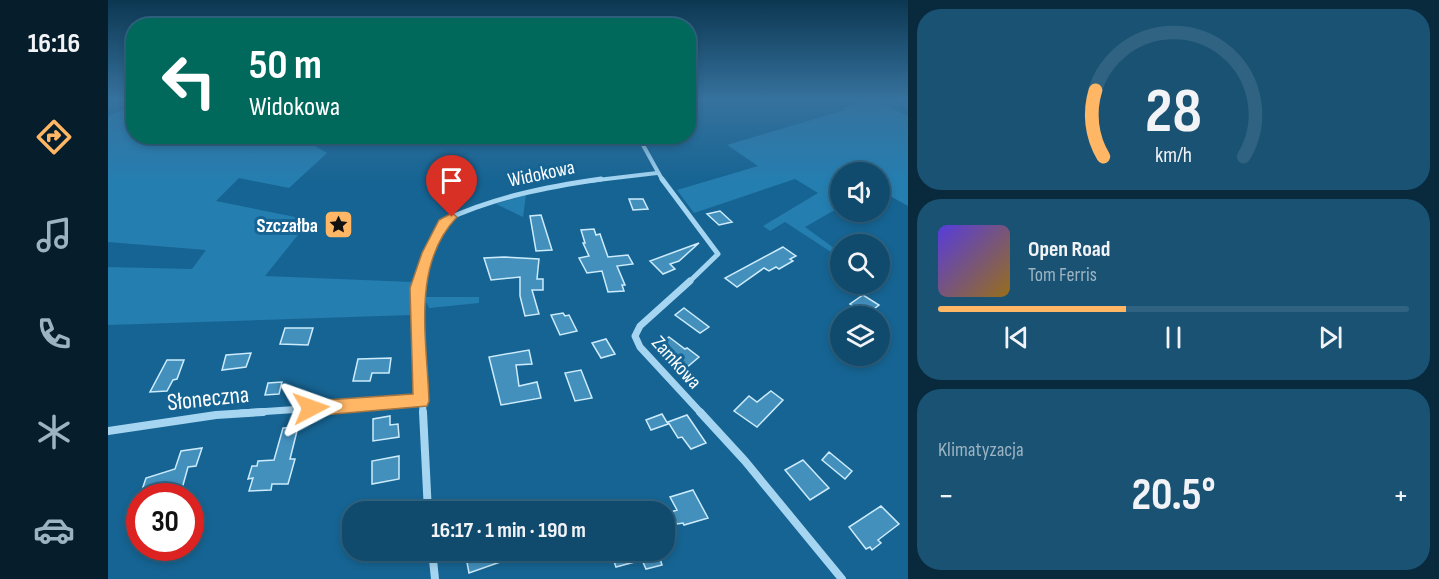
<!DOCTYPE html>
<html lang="pl">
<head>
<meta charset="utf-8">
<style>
	:root { --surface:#104b6e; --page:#195273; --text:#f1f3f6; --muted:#9cb3c2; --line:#306381; --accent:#ffb665 }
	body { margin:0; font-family:"Sofia Sans Condensed",sans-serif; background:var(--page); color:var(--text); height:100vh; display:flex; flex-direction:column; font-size:22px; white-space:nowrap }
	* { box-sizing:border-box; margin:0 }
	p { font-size:20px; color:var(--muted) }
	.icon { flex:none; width:33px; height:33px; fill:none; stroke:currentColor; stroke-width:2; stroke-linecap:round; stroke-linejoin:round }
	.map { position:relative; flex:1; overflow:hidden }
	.sheet { display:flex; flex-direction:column; gap:9px; padding:9px; background:#09293c; width:531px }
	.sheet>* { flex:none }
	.guide { position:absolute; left:18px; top:18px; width:570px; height:126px; border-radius:24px; box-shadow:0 3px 9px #0003,0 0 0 2px var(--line); background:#00695c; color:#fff; overflow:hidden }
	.buttons { position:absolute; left:722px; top:162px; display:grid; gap:12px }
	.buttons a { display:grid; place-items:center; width:60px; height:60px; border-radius:50%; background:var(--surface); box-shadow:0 3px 9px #0003,0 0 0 2px var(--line); font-size:30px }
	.speed { position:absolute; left:18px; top:483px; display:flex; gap:12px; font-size:30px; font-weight:700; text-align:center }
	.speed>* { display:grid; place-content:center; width:78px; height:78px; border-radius:50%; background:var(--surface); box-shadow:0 3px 9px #0003,0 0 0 2px var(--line); line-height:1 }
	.speed .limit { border:9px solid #d22; background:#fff; color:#111 }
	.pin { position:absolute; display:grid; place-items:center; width:51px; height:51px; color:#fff; margin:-62px -26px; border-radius:50% 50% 50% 0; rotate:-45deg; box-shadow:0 0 6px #0007 }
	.pin .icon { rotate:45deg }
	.me { position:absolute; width:66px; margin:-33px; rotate:86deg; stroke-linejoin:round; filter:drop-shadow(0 0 4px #0008) }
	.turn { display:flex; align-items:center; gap:21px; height:126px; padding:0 24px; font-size:27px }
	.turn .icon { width:78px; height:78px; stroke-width:2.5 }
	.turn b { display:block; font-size:42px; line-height:51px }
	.big { font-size:45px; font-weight:700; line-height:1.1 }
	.sheet .tile { flex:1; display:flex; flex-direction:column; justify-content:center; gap:9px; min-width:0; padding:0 21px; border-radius:24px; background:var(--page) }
	.sheet .dial { align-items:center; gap:0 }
	.dial svg { height:156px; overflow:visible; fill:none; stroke:var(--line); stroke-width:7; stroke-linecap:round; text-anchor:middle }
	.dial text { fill:var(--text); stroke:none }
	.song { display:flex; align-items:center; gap:18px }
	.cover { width:72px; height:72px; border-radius:9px; background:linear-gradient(135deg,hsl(250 70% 55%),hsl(40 70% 35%)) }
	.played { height:6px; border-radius:3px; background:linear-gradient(90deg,var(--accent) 40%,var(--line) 40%) }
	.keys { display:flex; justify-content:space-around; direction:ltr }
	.heat { display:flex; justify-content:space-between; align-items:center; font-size:33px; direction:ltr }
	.trip { position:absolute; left:234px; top:501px; width:333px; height:60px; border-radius:24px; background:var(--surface); box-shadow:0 3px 9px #0003,0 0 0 2px var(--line); font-weight:700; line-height:60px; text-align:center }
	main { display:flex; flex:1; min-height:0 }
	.tabs { display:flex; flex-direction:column; width:108px; justify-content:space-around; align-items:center; background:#061e2c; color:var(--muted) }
	.tabs .icon { width:42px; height:42px }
	.tabs .on { color:var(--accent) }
	.tabs b { font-size:27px; color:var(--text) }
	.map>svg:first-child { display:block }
	.green { fill:#257eb0 }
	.building { fill:#4390bd; stroke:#ccebfc; stroke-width:1.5 }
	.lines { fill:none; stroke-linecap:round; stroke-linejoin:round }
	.minor-far3 { stroke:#a5d5f1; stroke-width:4 }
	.minor-far2 { stroke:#a5d5f1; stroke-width:5 }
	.minor-far1 { stroke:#a5d5f1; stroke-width:7 }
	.minor { stroke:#a5d5f1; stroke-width:8 }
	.route { fill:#ffb665; stroke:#a67642; stroke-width:1.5 }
	.labels { text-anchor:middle; stroke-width:6; stroke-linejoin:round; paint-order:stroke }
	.street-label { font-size:20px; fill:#fff; stroke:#166493 }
	.poi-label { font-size:20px; font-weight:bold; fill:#fff; stroke:#166493; text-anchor:end }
	.near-street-label { font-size:24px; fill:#fff; stroke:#166493 }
</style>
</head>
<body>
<main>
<nav class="tabs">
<b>16:16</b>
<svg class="icon on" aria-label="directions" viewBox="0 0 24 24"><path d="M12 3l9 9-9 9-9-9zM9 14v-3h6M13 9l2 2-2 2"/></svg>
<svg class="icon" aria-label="music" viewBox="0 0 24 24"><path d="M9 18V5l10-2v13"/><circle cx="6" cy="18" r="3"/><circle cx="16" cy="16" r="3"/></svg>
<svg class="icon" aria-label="phone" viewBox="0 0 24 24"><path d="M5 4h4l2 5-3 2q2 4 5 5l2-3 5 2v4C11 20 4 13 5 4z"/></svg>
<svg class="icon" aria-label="climate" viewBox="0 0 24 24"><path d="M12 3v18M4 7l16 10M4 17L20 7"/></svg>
<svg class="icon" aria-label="car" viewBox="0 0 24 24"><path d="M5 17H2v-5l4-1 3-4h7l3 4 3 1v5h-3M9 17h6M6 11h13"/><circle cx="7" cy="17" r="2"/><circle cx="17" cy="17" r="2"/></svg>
</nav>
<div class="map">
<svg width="800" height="579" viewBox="0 0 800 579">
	<rect width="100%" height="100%" fill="#166493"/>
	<path class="green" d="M774,100h19l-18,4 25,12v90l-29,-16v-18h-39v27l-3,2 3,6 -35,20 33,24 -7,1 -46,-30 -15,9 -7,-5 55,-33 -23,-14 -101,34 -17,-23 81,-24 -31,-21 118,-35 -1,-3z
		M25,106l1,30 166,1 27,16 -38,35 -50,-10 -23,23 94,19 -45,56 147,6v33l-304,10v-58l84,2 14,-19 -98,-8v-126z
		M418,195l-3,22 -27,-13z
		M316,297h55v6l-50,5z"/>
	<path class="building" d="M521,199h14l5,10 -15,1z
		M612,211l12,11 -13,3 -12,-11z
		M433,215l11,35 -16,1 -6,-35z
		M486,229l2,6 4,-1 8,23 20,-2 5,9 -16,2 8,19h-3l2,6 -16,1 -6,-21 -15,2 -8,-15 10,-2 -6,-13h2l-4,-13z
		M591,243l-20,18 -9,3 5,5 -12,5 -13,-13z
		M675,247l13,9 -6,3 3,2 -14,8 -3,-2 -7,4 -5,-3 -27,19 -12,-9z
		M396,257l35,2 -2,20h6v11h-11l7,24 -14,2 -5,-20v-19l-29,3 -7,-22z
		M755,295l16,10 -13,10 -16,-11z
		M576,308l25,19 -9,6 -25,-18z
		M455,313l2,3 4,-1 8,16 -17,4 -9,-20z
		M177,328h28l-5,17 -28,-1z
		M561,337l16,12 2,-1 12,9 -13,11 -28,-23z
		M498,339l9,15 -14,4 -9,-15z
		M421,350l3,14 -16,1 3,21 18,-4 4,16 -40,7 -12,-48z
		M143,353l-5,14 -24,3 4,-15z
		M283,358l-2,15h-17l-2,8h-17l5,-22z
		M59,360h17l-7,19 -4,1 -6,11 -17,1z
		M473,370l11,28 -17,3 -10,-28z
		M174,382l-3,12 -14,1 3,-12z
		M663,391l12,9 -26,27 -23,-16 15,-15 8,6z
		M554,414l6,10 -17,6 -5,-10z
		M579,415l19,28 -15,6 -9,-12 -4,1 -10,-16z
		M282,416v9l8,-1 1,13 -26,4v-22z
		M190,427l-8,32h5l-7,25h-16l-1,6 -22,1 4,-13 -5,1 4,-13h5l1,-5 16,-1 9,-32z
		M94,448l-6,18 -8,1 -8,29h-34l2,-5 -7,2 5,-15 29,-9 6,-18z
		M721,452l23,19 -7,8 -23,-19z
		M291,456v23l-27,5v-23z
		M695,460l26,28 -19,12 -25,-30z
		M585,490l15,28 -24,7 -1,-2 -6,1 -6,-12 6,-2 -7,-13z
		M773,506l18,18 -21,16 3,3 -9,7 -2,-3 -4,2 -17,-22z
		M362,550h35l1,10 -37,13 -4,-21z
		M502,550h54l1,3 -6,2 3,10 -16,4 -4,-9 -26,7z"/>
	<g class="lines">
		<path class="minor-far3" d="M530,136l25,45
			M481,181l68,-8"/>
		<path class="minor-far2" d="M554,179l56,75 -30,29
			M311,283l26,-63c50,-23 101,-33 156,-41"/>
		<path class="minor-far1" d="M311,281l-2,7 6,125
			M582,281l-50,45 -5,10 5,11 61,66
			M133,413l180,-12"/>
		<path class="minor" d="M315,412l5,100
			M592,412l45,49 97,118
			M0,431l108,-16 47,-3
			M324,550l3,29"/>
	</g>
	<linearGradient id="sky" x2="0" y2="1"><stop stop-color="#0c3751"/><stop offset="0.55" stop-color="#36729e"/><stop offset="1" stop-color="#36729e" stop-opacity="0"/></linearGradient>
	<rect width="800" height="181" fill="url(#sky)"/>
	<path class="route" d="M344,213l5,4c-46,48 -30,122 -28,184l-2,5 -116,10 -6,-2 -3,-6 3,-5 6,-2 102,-7 -3,-106 12,-35 17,-33z"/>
	<defs>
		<symbol id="sight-square" viewBox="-11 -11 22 22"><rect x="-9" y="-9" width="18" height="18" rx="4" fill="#ffb665" stroke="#166493"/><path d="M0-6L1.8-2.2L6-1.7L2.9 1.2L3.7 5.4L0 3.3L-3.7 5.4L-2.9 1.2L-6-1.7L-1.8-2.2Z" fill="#111"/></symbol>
	</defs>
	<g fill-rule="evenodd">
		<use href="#sight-square" x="214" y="208" width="33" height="33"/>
	</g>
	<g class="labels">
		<g class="street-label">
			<text transform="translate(433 173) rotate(-12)" y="7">Widokowa</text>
			<text transform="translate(569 362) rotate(48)" y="7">Zamkowa</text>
		</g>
		<g class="poi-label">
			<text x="210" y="232">Szczałba</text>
		</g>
		<g class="near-street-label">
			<text transform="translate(100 398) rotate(-6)" y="8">Słoneczna</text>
		</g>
	</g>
</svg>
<div class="buttons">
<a><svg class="icon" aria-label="sound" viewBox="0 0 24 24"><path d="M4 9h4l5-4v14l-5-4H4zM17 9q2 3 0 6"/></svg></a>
<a><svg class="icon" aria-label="search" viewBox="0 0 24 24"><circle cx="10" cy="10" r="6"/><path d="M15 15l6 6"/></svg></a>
<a><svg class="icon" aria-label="layers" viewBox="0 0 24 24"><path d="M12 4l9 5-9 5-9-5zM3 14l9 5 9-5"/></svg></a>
</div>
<div class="speed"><div class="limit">30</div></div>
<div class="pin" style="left:344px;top:217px;background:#d93025"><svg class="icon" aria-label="arrive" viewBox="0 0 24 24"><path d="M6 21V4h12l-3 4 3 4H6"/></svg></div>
<svg class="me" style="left:203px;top:408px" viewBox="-20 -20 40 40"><path d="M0-17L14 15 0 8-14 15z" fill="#ffb665" stroke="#fff" stroke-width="4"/></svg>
<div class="trip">16:17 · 1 min · 190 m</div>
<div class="guide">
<div class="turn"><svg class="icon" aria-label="left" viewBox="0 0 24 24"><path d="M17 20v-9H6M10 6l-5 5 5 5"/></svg><div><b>50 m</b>Widokowa</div></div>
</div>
</div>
<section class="sheet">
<div class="tile dial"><svg viewBox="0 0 100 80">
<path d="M14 69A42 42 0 1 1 86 69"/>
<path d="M14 69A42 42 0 0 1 10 35" stroke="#ffb665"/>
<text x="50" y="56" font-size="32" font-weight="700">28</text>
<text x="50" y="72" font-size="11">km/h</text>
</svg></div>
<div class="tile">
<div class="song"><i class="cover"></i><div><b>Open Road</b><p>Tom Ferris</p></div></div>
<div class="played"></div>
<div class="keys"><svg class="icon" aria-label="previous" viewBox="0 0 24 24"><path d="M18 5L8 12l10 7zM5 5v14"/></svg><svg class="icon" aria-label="pause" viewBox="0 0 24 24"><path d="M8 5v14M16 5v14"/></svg><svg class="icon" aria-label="next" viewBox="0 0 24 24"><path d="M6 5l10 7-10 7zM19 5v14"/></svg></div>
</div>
<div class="tile"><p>Klimatyzacja</p>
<div class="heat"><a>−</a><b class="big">20.5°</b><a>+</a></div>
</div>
</section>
</main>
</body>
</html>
